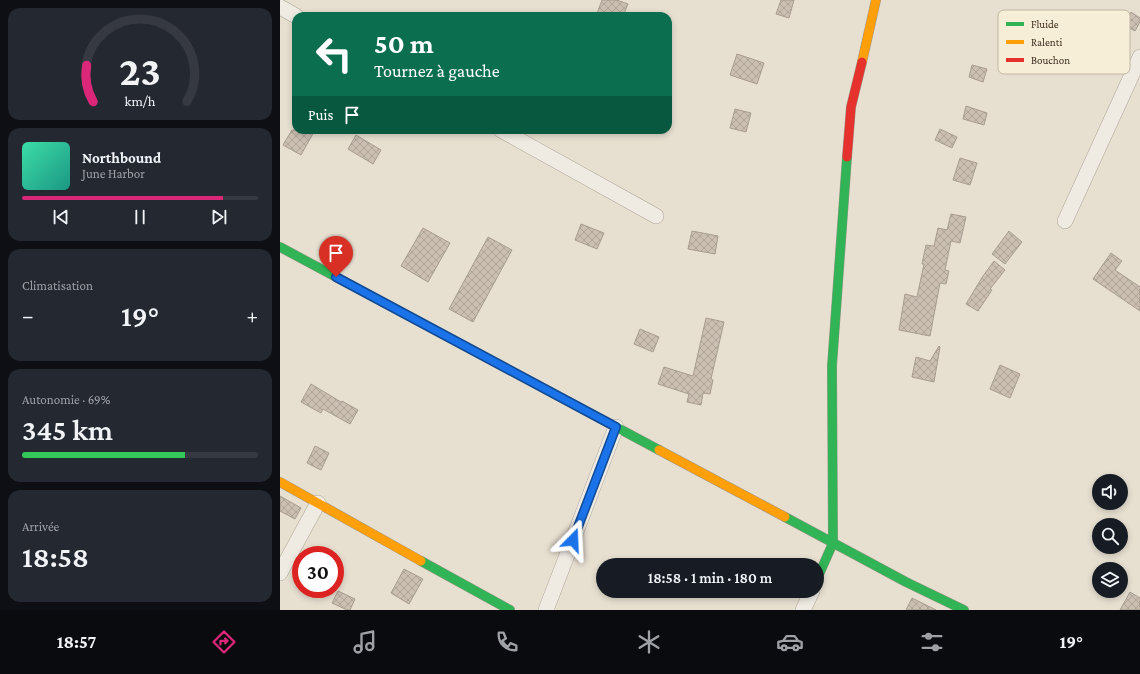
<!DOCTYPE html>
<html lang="fr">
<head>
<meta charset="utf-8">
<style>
	:root { --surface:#171b24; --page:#242831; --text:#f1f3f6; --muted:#9ea1a6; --line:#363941; --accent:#db2777 }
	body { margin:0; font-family:"Crimson Pro",serif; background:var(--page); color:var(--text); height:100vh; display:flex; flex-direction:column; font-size:15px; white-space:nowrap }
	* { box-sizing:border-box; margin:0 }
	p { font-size:13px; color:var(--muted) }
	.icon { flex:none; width:22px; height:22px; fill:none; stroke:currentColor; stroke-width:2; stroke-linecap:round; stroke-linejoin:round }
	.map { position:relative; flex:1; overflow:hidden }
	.details { display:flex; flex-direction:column; gap:8px; padding:8px; background:#0d0f14; width:280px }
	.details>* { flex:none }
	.banner { position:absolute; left:12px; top:12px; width:380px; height:122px; border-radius:12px; box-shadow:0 2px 6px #0003; background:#0b6e4f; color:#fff; overflow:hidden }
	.controls { position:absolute; left:812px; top:474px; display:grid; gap:8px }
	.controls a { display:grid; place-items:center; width:36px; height:36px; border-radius:50%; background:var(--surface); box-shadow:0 2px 6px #0003; font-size:20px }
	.speed { position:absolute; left:12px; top:546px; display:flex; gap:8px; font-size:20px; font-weight:700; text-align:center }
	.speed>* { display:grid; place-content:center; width:52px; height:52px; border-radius:50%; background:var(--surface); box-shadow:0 2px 6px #0003; line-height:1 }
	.speed .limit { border:6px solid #d22; background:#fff; color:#111 }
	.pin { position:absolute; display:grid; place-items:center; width:34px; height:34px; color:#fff; margin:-41px -17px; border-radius:50% 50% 50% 0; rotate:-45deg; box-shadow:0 0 4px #0007 }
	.pin .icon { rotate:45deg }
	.me { position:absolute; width:44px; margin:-22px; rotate:21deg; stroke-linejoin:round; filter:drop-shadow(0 0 3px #0008) }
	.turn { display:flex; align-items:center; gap:14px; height:84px; padding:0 16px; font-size:18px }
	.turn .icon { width:52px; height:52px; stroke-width:2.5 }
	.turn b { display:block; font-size:28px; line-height:34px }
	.then { display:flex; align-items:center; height:38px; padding:0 16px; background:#0003; gap:8px; font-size:15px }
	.big { font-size:30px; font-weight:600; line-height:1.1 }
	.details .widget { flex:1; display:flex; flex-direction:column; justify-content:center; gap:6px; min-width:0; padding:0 14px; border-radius:12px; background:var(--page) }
	.details .dial { align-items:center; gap:0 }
	.dial svg { height:104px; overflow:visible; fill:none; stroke:var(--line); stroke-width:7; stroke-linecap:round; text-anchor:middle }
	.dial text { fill:var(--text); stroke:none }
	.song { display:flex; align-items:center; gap:12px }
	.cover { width:48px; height:48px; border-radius:6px; background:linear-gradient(135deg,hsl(160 70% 55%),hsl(170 70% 35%)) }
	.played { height:4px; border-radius:2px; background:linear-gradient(90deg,var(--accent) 85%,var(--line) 85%) }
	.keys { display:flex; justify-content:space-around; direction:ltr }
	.heat { display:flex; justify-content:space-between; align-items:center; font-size:22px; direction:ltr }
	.charge { height:6px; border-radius:3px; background:linear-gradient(90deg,#34c759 69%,var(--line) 0) }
	.trip { position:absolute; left:316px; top:558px; width:228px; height:40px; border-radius:20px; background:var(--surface); box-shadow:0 2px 6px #0003; font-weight:600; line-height:40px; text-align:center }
	.tab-bar { display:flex; height:64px; justify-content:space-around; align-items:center; background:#090b0e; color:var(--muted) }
	.tab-bar .icon { width:28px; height:28px }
	.tab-bar .selected { color:var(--accent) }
	.tab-bar b { font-size:18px; color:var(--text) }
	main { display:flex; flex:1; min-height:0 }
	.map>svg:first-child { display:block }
	.building { fill:url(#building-cross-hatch); stroke:#a89c90 }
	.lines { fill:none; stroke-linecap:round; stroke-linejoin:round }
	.street-casing { stroke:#ada599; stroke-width:16 }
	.fast-casing { stroke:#9c958a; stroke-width:10 }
	.slow-casing { stroke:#9c958a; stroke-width:10 }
	.jam-casing { stroke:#9c958a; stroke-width:10 }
	.street { stroke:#efebe3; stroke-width:15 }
	.fast { stroke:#30b455; stroke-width:9 }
	.slow { stroke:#ff9f0a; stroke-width:9 }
	.jam { stroke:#e5322d; stroke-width:9 }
	.route-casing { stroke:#114b97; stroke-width:10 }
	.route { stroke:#1a73e8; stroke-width:7 }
	.key { fill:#f7eed8; stroke:#bfb4a1; stroke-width:1 }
	.key-label { font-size:11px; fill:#3d2e20 }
</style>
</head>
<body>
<main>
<section class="details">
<div class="widget dial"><svg viewBox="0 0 100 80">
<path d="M14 69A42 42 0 1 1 86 69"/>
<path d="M14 69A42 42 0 0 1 9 41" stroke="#db2777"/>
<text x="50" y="56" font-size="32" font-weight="700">23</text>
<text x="50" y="72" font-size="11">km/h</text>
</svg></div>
<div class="widget">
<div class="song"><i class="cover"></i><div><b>Northbound</b><p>June Harbor</p></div></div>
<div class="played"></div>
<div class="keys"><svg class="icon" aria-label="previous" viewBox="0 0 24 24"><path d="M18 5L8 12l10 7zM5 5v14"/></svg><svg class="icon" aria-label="pause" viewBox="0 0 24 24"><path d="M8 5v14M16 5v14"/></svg><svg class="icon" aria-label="next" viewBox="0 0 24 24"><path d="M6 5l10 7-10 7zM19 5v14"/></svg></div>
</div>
<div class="widget"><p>Climatisation</p>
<div class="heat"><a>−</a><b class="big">19°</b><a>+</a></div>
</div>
<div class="widget"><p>Autonomie · 69%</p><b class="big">345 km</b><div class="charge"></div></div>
<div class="widget"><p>Arrivée</p><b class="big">18:58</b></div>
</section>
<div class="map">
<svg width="860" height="610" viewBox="0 0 860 610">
	<defs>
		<pattern id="building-cross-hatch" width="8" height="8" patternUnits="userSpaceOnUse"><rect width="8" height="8" fill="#cbbfb2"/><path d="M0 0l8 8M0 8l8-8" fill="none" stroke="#afa499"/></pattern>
	</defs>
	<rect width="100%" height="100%" fill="#e7e0d1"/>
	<path class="building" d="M322,0h15l11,4 -5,12h-27z
		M501,0h13l-5,18 -13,-4z
		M851,12l9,6v4l-5,9 -11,-6z
		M457,54l27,9 -7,21 -27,-9z
		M692,65l15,4 -4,13 -14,-5z
		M686,106l21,7 -3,12 -21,-6z
		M455,109l16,4 -5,19 -16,-4z
		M660,129l17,8 -5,11 -17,-8z
		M12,130h23l-14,25 -18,-10z
		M76,135l25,15 -8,14 -25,-15z
		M680,158l17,5 -7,22 -17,-5z
		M671,214l15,3 -6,26 -9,-2 -6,29 4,1 -3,13 -6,-1 -10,53 -31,-6 6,-36 12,3 7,-33h-2l4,-19 8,1 4,-18 9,2z
		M301,224l23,9 -7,16 -22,-9z
		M143,228l27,15 -22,39 -27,-16z
		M412,231l26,5 -3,18 -27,-5z
		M729,231l13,11 -17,22 -13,-10z
		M208,237l24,13 -39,72 -24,-13z
		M831,253l11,8 -7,9 25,17v24l-47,-32z
		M714,261l11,9 -15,19 2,1 -14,21 -12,-7 17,-28z
		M426,318l18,4 -13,57 2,1 -3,14 -7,-1 -2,12 -14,-3 2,-8 -31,-10 6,-17 29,9z
		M360,329l19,8 -6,15 -19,-8z
		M659,346l1,1 -6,35 -22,-5 4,-20 14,4z
		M720,365l20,9 -10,24 -20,-9z
		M31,384l30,18 1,-1 16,9 -8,14 -27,-15 -2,4 -20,-11z
		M35,446l14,7 -8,17 -14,-7z
		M0,496l21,12 -6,11 -15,-8z
		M124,569l19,10 -14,25 -18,-11z
		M58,591l17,8 -5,11h-3l-15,-7z
		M850,592l10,6v12h-20z
		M632,598l24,12h-30z"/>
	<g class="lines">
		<defs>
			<path id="street" d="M0,7l16,9
				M221,130l155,86
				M785,221l75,-164
				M0,573l38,-70
				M266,610l70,-183
				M523,610l9,-19"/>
			<path id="fast" d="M0,247l379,203
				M505,517l121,65 58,28
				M141,561l89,49
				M537,579l16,-36 -1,-177 15,-209"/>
			<path id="slow" d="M582,62l14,-62
				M379,450l126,67
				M0,482l141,79"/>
			<path id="jam" d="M567,157l4,-50 11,-45"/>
		</defs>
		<use href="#street" class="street-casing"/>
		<use href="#fast" class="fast-casing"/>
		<use href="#slow" class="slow-casing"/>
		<use href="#jam" class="jam-casing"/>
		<use href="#street" class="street"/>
		<use href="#fast" class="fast"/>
		<use href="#slow" class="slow"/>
		<use href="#jam" class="jam"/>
	</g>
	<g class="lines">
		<defs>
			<path id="route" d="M56,277l280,150 -43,113"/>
		</defs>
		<use href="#route" class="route-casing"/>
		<use href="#route" class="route"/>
	</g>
	<rect x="718" y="10" width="132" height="64" rx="6" class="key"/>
	<rect x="726" y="22" width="18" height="4" fill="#30b455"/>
	<rect x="726" y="40" width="18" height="4" fill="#ff9f0a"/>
	<rect x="726" y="58" width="18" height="4" fill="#e5322d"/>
	<g class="key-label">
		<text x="751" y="28">Fluide</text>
		<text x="751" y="46">Ralenti</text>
		<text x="751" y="64">Bouchon</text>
	</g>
</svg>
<div class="controls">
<a><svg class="icon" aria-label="sound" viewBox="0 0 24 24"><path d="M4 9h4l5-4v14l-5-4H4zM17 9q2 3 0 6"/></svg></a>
<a><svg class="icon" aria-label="search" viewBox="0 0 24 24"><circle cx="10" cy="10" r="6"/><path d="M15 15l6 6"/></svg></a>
<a><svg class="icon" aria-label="layers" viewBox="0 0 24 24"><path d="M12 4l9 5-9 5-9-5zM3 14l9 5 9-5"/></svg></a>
</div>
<div class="speed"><div class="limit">30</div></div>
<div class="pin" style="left:56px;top:277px;background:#d93025"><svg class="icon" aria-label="arrive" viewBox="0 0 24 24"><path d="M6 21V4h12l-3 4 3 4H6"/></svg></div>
<svg class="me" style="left:293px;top:540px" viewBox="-20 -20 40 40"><path d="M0-17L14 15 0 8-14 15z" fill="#1a73e8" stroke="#fff" stroke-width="4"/></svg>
<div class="trip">18:58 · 1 min · 180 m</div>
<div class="banner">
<div class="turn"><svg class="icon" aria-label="left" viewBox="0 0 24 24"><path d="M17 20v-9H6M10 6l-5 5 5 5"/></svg><div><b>50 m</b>Tournez à gauche</div></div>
<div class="then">Puis<svg class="icon" aria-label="arrive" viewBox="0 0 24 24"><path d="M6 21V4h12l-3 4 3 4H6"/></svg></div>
</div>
</div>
</main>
<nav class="tab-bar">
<b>18:57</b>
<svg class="icon selected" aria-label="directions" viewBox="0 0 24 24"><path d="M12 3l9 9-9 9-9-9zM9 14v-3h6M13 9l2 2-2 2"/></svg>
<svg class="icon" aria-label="music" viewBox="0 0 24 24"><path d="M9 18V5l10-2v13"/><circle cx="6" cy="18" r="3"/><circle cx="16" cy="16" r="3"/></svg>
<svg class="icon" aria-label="phone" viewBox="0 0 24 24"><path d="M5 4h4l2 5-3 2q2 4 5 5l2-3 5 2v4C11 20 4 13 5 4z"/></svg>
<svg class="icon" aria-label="climate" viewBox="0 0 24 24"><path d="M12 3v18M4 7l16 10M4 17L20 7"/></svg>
<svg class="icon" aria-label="car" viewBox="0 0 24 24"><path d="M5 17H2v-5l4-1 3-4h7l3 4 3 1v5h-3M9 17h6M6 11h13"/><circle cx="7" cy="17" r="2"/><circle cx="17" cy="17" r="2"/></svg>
<svg class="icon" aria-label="filters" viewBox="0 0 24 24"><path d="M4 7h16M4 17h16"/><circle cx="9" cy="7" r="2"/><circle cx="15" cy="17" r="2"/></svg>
<b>19°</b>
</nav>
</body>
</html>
